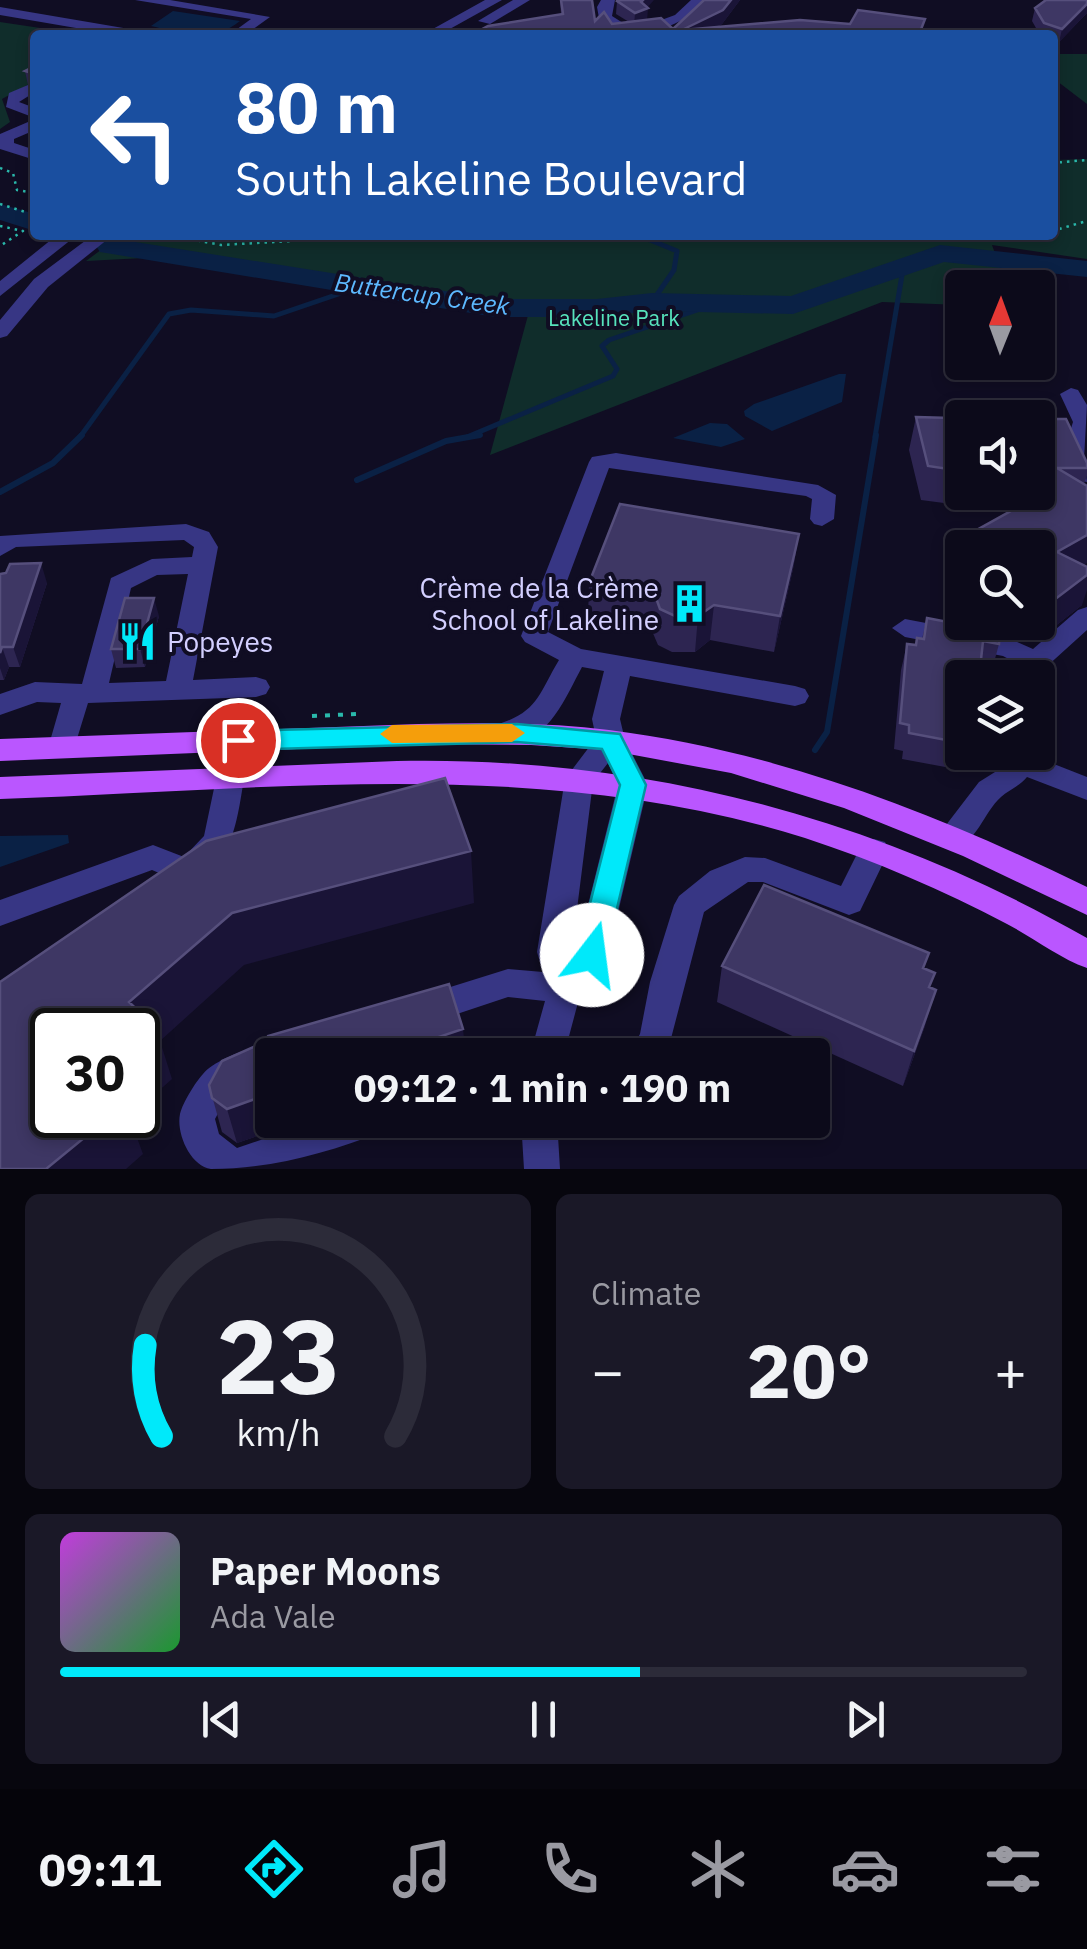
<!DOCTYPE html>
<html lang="en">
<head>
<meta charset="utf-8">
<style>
	:root { --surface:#0c0a1a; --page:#1a1827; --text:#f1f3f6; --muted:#9a9aa2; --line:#2c2b39; --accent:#00e9fa }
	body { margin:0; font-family:"IBM Plex Sans",sans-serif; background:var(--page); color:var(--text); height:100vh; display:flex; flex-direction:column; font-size:38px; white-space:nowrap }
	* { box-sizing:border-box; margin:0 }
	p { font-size:32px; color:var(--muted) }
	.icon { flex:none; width:55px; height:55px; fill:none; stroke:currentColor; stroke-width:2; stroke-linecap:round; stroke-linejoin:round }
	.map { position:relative; height:1169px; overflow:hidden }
	.sheet { display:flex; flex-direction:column; gap:25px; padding:25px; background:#07060e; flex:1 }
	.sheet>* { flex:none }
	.top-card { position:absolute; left:30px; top:30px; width:1028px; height:210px; border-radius:10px; box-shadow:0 5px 15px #0003,0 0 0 2px var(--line); background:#1a4fa0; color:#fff; overflow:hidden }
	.needle { width:65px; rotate:1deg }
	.fabs { position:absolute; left:945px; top:270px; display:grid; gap:20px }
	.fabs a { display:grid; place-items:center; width:110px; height:110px; border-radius:10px; background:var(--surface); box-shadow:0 5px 15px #0003,0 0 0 2px var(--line); font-size:50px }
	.speed { position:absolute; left:30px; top:1008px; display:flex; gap:20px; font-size:50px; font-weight:700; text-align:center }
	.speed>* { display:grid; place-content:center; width:130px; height:130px; border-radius:50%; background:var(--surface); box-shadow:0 5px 15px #0003,0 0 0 2px var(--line); line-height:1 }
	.speed .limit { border:5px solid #111; border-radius:15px; background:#fff; color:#111 }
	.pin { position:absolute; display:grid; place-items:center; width:85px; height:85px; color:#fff; margin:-42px; border:5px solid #fff; border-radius:50%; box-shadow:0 2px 10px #0007 }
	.me { position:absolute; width:110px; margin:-55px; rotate:15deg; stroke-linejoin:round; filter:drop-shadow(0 0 8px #0008) }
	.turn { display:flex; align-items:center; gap:35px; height:210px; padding:0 40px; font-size:45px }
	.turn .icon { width:130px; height:130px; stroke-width:2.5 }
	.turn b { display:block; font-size:70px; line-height:85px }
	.big { font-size:75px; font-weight:700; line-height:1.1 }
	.sheet .widget { flex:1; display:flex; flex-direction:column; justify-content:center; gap:15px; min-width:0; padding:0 35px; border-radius:15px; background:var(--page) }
	.sheet .dial { align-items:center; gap:0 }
	.dial svg { height:260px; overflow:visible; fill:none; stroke:var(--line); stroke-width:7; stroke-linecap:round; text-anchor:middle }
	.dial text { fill:var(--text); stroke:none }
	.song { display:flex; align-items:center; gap:30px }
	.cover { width:120px; height:120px; border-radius:15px; background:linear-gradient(135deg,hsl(290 70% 55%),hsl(130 70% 35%)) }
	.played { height:10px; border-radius:5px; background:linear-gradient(90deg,var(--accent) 60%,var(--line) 60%) }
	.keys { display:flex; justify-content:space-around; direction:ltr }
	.heat { display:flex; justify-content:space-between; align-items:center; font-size:55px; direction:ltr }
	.sheet .tiles { flex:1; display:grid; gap:25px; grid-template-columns:1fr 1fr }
	.widget:last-child { grid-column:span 2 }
	.trip { position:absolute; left:255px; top:1038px; width:575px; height:100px; border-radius:10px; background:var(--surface); box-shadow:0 5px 15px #0003,0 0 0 2px var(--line); font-weight:700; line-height:100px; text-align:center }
	.tabs { display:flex; height:160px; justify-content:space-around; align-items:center; background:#05040a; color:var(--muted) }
	.tabs .icon { width:70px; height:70px }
	.tabs .current { color:var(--accent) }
	.tabs b { font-size:45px; color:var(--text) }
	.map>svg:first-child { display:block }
	.green { fill:#102d2b }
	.water { fill:#0a2145 }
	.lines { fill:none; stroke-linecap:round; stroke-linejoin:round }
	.stream-far1 { stroke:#0a2145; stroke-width:5 }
	.stream { stroke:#0a2145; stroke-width:6 }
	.river { fill:#0a2145; fill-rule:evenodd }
	.path-far1 { stroke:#2ab8ab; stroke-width:2.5; stroke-dasharray:2.5 5; stroke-linecap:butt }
	.path { stroke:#2ab8ab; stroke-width:4; stroke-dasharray:5 8; stroke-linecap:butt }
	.minor { fill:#373684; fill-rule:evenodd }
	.major { fill:#ba56ff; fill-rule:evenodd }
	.wall { fill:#2d2551 }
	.shaded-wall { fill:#1a1437 }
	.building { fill:#3e3764; stroke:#564f7c; stroke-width:2.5 }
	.route { fill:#00e9fa; stroke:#0097a2; stroke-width:2.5 }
	.slow { fill:#f59e0b }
	.labels { text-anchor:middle; stroke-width:8; stroke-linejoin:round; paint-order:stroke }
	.far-park-label { font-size:22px; fill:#57e3bc; stroke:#100d23 }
	.far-water-label { font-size:25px; font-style:italic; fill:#5db9ff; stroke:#100d23 }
	.poi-label { font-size:28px; fill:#d3cfff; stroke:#100d23; text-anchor:end }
</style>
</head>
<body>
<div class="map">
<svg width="1087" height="1169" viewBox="0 0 1087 1169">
	<rect width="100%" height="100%" fill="#100d23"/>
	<path class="green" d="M0,22l87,13h-52v46l-33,18 8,23 -10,7z
		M1052,54h35v50l-34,-26z
		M1087,159v100l-95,-14 15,42 -45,1v17l-80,-3 -392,153 40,-147 -367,-51 -77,4 35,-26h931l1,-75z"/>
	<path class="water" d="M173,11l67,10c-27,22 -56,13 -89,5z
		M839,374h7l-4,28 -70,29 -27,-15 -1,-5 10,-7z
		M710,423l17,1 18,15 -24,8 -48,-9z
		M68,835l1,8 -69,24v-31z"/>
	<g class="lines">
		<path class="stream-far1" d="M638,235l39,16 -3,19 -22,32
			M80,437l89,-123 22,-4 83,6 85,-29
			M467,437l146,-61 4,-7 -15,-23 7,-6 106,-36
			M875,437l28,-168"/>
		<path class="stream" d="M357,480l89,-39 34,-6
			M0,492l53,-29 29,-28
			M815,750l12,-18 49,-297"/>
		<path class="river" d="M0,204l35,10v17l-35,-11z
			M110,238l385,61h102l55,-6 139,3 149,-51 147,16v16l-143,-15 -151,52 -141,-3 -55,6h-102l-395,-65 -4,-6 4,-6z"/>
		<path class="path-far1" d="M1052,163l35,-3
			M0,168l13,5 4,17 18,3
			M0,204l35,11
			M0,226l23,5 -23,15
			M1052,231l35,-10
			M168,235l53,10 178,-10
			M940,235l6,5 92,-5"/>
		<path class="path" d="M239,708l29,10
			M312,716l46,-2"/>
		<path class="minor" d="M135,0h35l100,17 -25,18h-16l22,-16z
			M485,0h17l-63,35h-17z
			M513,0h17l-40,24 -12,-3z
			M601,0h14l-3,16 22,14 41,-15 16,-15h15c-26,29 -57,35 -95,35l6,-4 -18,-13 -2,-11z
			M0,7l141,24 7,4h-31l-117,-20z
			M35,82v10l-16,10 16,6v10l-29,-11 3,-14z
			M35,119v11l-21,9v4l21,7v10l-35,-11v-15z
			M57,235h20l-77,61v-15z
			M93,235h20l-65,52 -41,49 -7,2v-18l34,-41z
			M1071,388l7,2 9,15 -3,54 3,23 -8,-2 -18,-20 12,-38 -13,-28z
			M616,453l202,32 18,10 -2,24 -12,7 -8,-2 -4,-5 2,-20 -6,-3 -197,-28 -61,164 33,17 214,37 10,3 4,7 -4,7 -10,3 -165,-30 -10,43 5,21 23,45 -40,170 -28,40 -16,60h-34l15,-54 -37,-4 -84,28 -12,-4 -5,-11 5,-11 96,-30 35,3 -6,-20 28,-173 31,-41 -4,-19 12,-48 -22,-4c-18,33 -38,87 -86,72l-4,-7 4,-7c42,-13 42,-30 63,-65l-34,-18 -4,-6 68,-174 3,-5zM608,763l10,22 -41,164 -6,8 22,-175z
			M186,524l23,8 9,15 -25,133 63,-3 10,3 4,7 -4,7 -10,3 -168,6 -16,52h-20l-4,-7 13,-45 -24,-1 -37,13v-21l35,-12 47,2 29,-106 41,-19 40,-2 2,-10 -10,-7 -168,7 -16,9v-20zM188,574l-22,107 -57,2 22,-95 26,-13z
			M1087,607v23l-42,38 -7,13v-3h-25l7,-13 -17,-9 -98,-19 -13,-9 13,-9 105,20 23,10 45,-39z
			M1038,751v1l-2,5 51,20v23l-60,-23c-7,9 -17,12 -26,20 -19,16 -27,58 -58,48l-4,-8 4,-8 36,-47 24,-15 7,-15z
			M230,768l10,3 4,8c-8,47 -11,88 -61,104l-31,-13 -152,56v-26l153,-55 31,12 20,-21 12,-57 4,-8z
			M874,839l11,3 4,9 -29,60 -11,4 -86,-33h-15l-44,30 -36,138 -3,5h-37l12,-21 10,-52 24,-77 5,-9 31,-25 35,-14 20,1 76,28 22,-44z
			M272,1041l12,5 4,9h-16v19l-43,19 -14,26 4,15 18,14 82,-28h68l-5,12c-55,21 -111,37 -171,37 -21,-3 -35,-36 -31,-55 3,-12 15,-31 23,-40 13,-16 50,-26 69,-33z
			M521,1120h36l3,49h-36z"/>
		<path class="major" d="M418,724c63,-1 128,-2 191,6 168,21 327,83 478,157v28l-124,-59 -119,-48 -113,-35 -124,-23 -76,-5 -113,-1 -418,17v-22z
			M397,761c244,-5 478,56 690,177v30c-28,-10 -53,-30 -80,-44 -64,-34 -132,-63 -202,-86 -263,-83 -534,-48 -805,-39v-22z"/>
	</g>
	<path class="wall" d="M560,0h32l3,21 17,3 17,-2 -13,-8 1,-13 30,6v13l26,9 31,-29h36l-18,24 -5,3 206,5 -452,3 90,-21z
		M1087,0v13l-28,29 -7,-2v-5h-12l-8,-14 3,-13z
		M35,66v34l-4,-1 -6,-28z
		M916,417l46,9v66h76v-73l49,44v13l-3,8 -2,121 -38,30 -19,-13h13v-74h-75l3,-12 67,-37 -1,-2 -63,-1 -2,10 -46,-6 -12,-50z
		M799,534l-6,35 -19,83 -64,-12 -15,12h-23l-14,-7 -6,-14 -64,-12 1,-36z
		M962,548v32l-3,-2 2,-6 -4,-2z
		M0,574l47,9 -27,84h-11l-5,13h-4z
		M159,616l-14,51 -29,1 -5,-19z
		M927,618l49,9v-5h23l-3,9 3,13 -7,26 -12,-2 -18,10v74h7l-3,10 -8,-1 -2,8 -54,-10 1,-8 -9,-2 7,-79 6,-26 9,1 1,-7 5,1z
		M929,953l-5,15 6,19 -5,39 -22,60 -186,-84 5,-36z
		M449,984l14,45 1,26h-192v65h31l-66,23 -15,-11 -13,-47 13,-24 43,-19 3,-6z"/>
	<path class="shaded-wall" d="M643,0h11l-8,9 2,-1 -1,13 -13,5 1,-13z
		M731,0h9l-18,24 -22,11 -18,-5z
		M1087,4v9l-28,29 3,-13z
		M799,534l-6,35 -19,83 6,-36z
		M1087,535v28l-41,23 11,-34z
		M41,563l6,20 -27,84 -7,-20z
		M1087,575v15l-5,15 -38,30 10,-35z
		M154,598l5,18 -14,51 -5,-18z
		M714,605l-4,35 -15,12 3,-36z
		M2,647l7,20 -5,13 -4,-12v-15z
		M471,851l3,52 -230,62 -84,76 12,38 -34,30v-66l-9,-41 103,-89z
		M936,990l-11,36 -22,60 11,-35z
		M463,1029l1,26h-79z
		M272,1093v27h31l-66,23 -10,-34z
		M112,1115h19l-2,1 14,38 -17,15h-80z"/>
	<path class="building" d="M561,0h31l3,21 9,-9 8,12 49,-6 12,11 31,-29h27l-8,10 -41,20 118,-10 50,4 8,-14 67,9 -5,13 18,2 -467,1 17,-9 75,-12z
		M618,0h25l-2,2 7,6 -13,5 -18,-12z
		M1046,0h41v4l-25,25 -18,-6 -9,-15z
		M35,66v8l-10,-3z
		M916,417l35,1 11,8v45l-34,-5z
		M1038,419h28l21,44v5h-30l30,18v49l-30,17 30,15v8l-33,25 -16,-11v-41h-65l-5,-4 5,-3 -7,-5 86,-48 -11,-25h-3z
		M620,504l179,30 -19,82 -66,-11 -16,11h-23l-15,-7 -5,-14 -66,-12z
		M41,563l-28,84h-11l-2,6v-79l6,-1 4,-9z
		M125,598h29l-14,51h-29z
		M927,618l73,14 -1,12 -16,-3 -4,37h-17v65l-53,-10v-8l-9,-2 7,-79 9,1 1,-7 7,1z
		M445,778l26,73 -239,62 -103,89 27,26 -18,15v-13h-86v85h60l-66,54h-46v-187l206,-141z
		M764,885l165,68 -6,15 12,5 -6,14 7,3 -22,61 -192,-85z
		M449,984l14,45 -78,26h-113v38l-45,16 -15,-11 -3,-13 13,-24 43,-19 3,-6z"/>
	<path class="route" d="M517,724l103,10 26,51 -40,170 -4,9 -10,3 -11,-3 -4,-9 43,-170 -18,-36 -85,-7 -279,8 -12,-10 12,-9z"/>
	<path class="slow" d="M512,724l13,9 -13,9 -120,1 -12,-9 12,-9z"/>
	<defs>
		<symbol id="building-bare" viewBox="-9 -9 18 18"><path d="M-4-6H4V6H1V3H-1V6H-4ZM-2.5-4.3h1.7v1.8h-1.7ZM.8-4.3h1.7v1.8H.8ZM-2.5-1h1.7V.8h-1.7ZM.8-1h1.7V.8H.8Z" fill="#00e9fa" stroke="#100d23" stroke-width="2.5" paint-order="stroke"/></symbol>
		<symbol id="restaurant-bare" viewBox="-9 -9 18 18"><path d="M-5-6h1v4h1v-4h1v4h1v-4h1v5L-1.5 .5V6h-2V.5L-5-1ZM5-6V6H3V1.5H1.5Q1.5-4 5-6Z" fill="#00e9fa" stroke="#100d23" stroke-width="2.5" paint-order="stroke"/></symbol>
	</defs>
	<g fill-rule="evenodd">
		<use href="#building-bare" x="662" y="576" width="55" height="55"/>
		<use href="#restaurant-bare" x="110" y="614" width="55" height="55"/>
	</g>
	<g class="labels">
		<g class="far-park-label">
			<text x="614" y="326">Lakeline Park</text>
		</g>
		<g class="far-water-label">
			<text transform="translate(422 294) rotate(8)" y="9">Buttercup Creek</text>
		</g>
		<g class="poi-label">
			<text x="659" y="598">Crème de la Crème<tspan x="659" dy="32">School of Lakeline</tspan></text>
			<text x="167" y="652" text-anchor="start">Popeyes</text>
		</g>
	</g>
</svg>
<div class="fabs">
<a><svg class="needle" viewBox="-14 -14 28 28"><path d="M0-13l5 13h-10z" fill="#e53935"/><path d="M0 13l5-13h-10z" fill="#9a9aa2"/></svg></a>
<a><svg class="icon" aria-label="sound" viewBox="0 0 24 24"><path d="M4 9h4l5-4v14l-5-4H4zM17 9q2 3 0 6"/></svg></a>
<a><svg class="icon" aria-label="search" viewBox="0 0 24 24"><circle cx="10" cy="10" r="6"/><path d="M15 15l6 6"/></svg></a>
<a><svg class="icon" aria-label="layers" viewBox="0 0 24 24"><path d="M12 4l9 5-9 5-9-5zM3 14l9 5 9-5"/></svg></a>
</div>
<div class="speed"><div class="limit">30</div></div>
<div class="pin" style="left:238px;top:740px;background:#d93025"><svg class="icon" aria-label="arrive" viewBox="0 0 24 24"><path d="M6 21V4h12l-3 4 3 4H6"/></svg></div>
<svg class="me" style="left:592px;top:955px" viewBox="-20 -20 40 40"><circle r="19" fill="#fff"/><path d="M0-13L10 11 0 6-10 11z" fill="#00e9fa"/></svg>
<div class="trip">09:12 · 1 min · 190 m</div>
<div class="top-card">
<div class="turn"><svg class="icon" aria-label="left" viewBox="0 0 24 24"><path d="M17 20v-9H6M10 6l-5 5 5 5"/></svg><div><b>80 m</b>South Lakeline Boulevard</div></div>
</div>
</div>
<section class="sheet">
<div class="tiles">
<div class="widget dial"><svg viewBox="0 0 100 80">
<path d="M14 69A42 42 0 1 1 86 69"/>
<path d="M14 69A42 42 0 0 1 9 41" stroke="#00e9fa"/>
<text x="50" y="56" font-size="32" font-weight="700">23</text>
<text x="50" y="72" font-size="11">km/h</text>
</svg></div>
<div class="widget"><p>Climate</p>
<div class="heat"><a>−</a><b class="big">20°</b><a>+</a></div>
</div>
<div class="widget">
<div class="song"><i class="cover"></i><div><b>Paper Moons</b><p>Ada Vale</p></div></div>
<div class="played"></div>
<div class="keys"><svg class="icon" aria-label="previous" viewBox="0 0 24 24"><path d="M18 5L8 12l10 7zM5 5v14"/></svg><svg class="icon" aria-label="pause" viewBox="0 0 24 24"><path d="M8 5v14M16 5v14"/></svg><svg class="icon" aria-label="next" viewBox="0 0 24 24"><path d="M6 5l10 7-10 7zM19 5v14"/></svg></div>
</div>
</div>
</section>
<nav class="tabs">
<b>09:11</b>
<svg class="icon current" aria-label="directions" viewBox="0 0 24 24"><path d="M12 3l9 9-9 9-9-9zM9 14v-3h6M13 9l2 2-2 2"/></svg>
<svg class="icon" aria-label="music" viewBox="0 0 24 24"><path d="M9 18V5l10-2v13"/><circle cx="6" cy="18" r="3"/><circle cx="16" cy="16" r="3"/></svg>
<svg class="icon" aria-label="phone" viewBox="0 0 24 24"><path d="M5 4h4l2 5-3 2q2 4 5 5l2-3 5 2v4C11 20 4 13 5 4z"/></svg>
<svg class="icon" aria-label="climate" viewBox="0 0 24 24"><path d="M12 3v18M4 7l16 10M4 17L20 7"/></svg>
<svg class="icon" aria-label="car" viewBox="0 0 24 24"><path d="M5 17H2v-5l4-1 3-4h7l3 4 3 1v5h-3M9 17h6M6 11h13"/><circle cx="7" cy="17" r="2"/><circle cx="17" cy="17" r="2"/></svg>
<svg class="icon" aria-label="filters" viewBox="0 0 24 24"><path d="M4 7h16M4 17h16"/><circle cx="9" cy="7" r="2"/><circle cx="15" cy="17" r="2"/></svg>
</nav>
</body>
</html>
